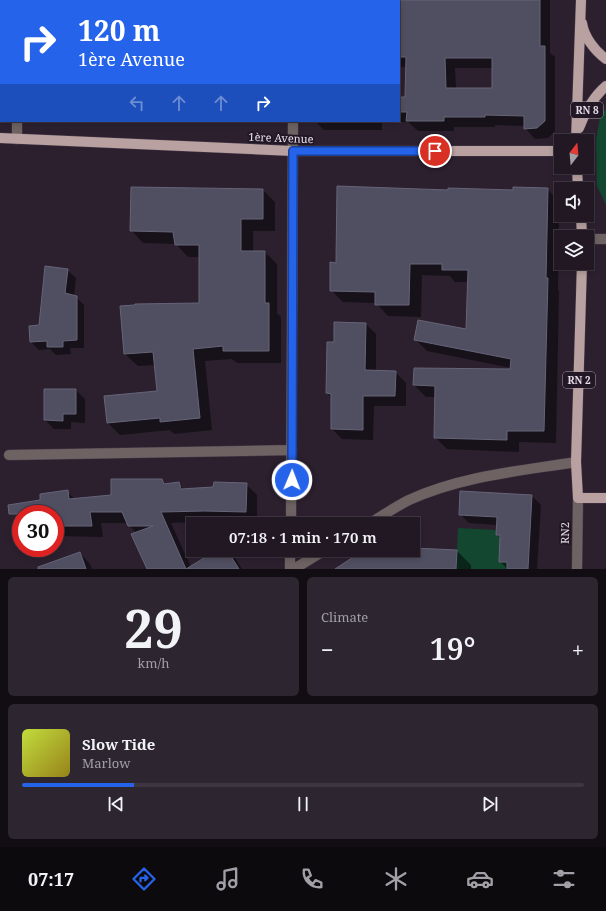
<!DOCTYPE html>
<html lang="en">
<head>
<meta charset="utf-8">
<style>
	:root { --surface:#211823; --page:#2d2530; --text:#f1f3f6; --muted:#a2a0a6; --line:#3e3741; --accent:#2563eb }
	body { margin:0; font-family:"Noto Serif",serif; background:var(--page); color:var(--text); height:100vh; display:flex; flex-direction:column; font-size:15px; white-space:nowrap }
	* { box-sizing:border-box; margin:0 }
	p { font-size:13px; color:var(--muted) }
	.icon { flex:none; width:22px; height:22px; fill:none; stroke:currentColor; stroke-width:2; stroke-linecap:round; stroke-linejoin:round }
	.map { position:relative; height:569px; overflow:hidden }
	.side { display:flex; flex-direction:column; gap:8px; padding:8px; background:#120d13; flex:1 }
	.side>* { flex:none }
	.banner { position:absolute; left:0px; top:0px; width:400px; height:122px; box-shadow:0 2px 6px #0003,0 0 0 1px var(--line); background:#2563eb; color:#fff; overflow:hidden }
	.needle { width:26px; rotate:16deg }
	.buttons { position:absolute; left:554px; top:134px; display:grid; gap:8px }
	.buttons a { display:grid; place-items:center; width:40px; height:40px; border-radius:0px; background:var(--surface); box-shadow:0 2px 6px #0003,0 0 0 1px var(--line); font-size:20px }
	.speed { position:absolute; left:12px; top:505px; display:flex; gap:8px; font-size:20px; font-weight:700; text-align:center }
	.speed>* { display:grid; place-content:center; width:52px; height:52px; border-radius:50%; background:var(--surface); box-shadow:0 2px 6px #0003,0 0 0 1px var(--line); line-height:1 }
	.speed .limit { border:6px solid #d22; background:#fff; color:#111 }
	.pin { position:absolute; display:grid; place-items:center; width:34px; height:34px; color:#fff; margin:-17px; border:2px solid #fff; border-radius:50%; box-shadow:0 1px 4px #0007 }
	.me { position:absolute; width:44px; margin:-22px; rotate:1deg; stroke-linejoin:round; filter:drop-shadow(0 0 3px #0008) }
	.turn { display:flex; align-items:center; gap:14px; height:84px; padding:0 12px; font-size:18px }
	.turn .icon { width:52px; height:52px; stroke-width:2.5 }
	.turn b { display:block; font-size:28px; line-height:34px }
	.lanes { display:flex; align-items:center; height:38px; padding:0 12px; background:#0003; justify-content:center; gap:20px; direction:ltr }
	.lanes .off { opacity:.35 }
	.big { font-size:30px; font-weight:600; line-height:1.1 }
	.side .widget { flex:1; display:flex; flex-direction:column; justify-content:center; gap:6px; min-width:0; padding:0 14px; border-radius:6px; background:var(--page) }
	.side .dial { align-items:center; gap:0 }
	.dial b { font-size:52px; line-height:1 }
	.song { display:flex; align-items:center; gap:12px }
	.cover { width:48px; height:48px; border-radius:6px; background:linear-gradient(135deg,hsl(70 70% 55%),hsl(50 70% 35%)) }
	.played { height:4px; border-radius:2px; background:linear-gradient(90deg,var(--accent) 20%,var(--line) 20%) }
	.keys { display:flex; justify-content:space-around; direction:ltr }
	.heat { display:flex; justify-content:space-between; align-items:center; font-size:22px; direction:ltr }
	.side .tiles { flex:1; display:grid; gap:8px; grid-template-columns:1fr 1fr }
	.widget:last-child { grid-column:span 2 }
	.trip { position:absolute; left:186px; top:517px; width:234px; height:40px; border-radius:0px; background:var(--surface); box-shadow:0 2px 6px #0003,0 0 0 1px var(--line); font-weight:600; line-height:40px; text-align:center }
	.tab-bar { display:flex; height:64px; justify-content:space-around; align-items:center; background:#0d0a0e; color:var(--muted) }
	.tab-bar .icon { width:28px; height:28px }
	.tab-bar .on { color:var(--accent) }
	.tab-bar b { font-size:18px; color:var(--text) }
	.map>svg:first-child { display:block }
	.green { fill:#13472f }
	.shadow { fill:#0007; fill-rule:evenodd }
	.building { fill:#504e61; stroke:#666478; fill-rule:evenodd }
	.lines { fill:none; stroke-linecap:round; stroke-linejoin:round }
	.minor-casing { stroke:#463b49; stroke-width:11 }
	.major-casing { stroke:#463b49; stroke-width:11 }
	.minor { stroke:#6e6362; stroke-width:10 }
	.major { stroke:#b8a1a0; stroke-width:10 }
	.route-casing { stroke:#184099; stroke-width:10 }
	.route { stroke:#2563eb; stroke-width:7 }
	.labels { text-anchor:middle; stroke-width:4; stroke-linejoin:round; paint-order:stroke }
	.shield { fill:#221725; stroke:#aba2ae; stroke-width:1 }
	.shield-label { font-size:10px; font-weight:bold; fill:#e6dee8 }
	.street-label { font-size:11px; fill:#e6dee8; stroke:#221725 }
</style>
</head>
<body>
<div class="map">
<svg width="606" height="569" viewBox="0 0 606 569">
	<rect width="100%" height="100%" fill="#2c202f"/>
	<path class="green" d="M606,108v97l-9,-19 -1,-46 4,-22z
		M458,528l38,2v5h4l-1,27h8v7h-51z"/>
	<path class="shadow" d="M51,0h22v1h-21z
		M323,0h227v53l5,4v74l-7,7 -13,1 -10,-11v-2l-30,-1v2h-41v4h-36l-10,-9h-26v8h-58l-9,-9h84v-23h7v-31h-7v-66zM455,68h38v21h-37z
		M547,189l12,12 -1,89 1,1 -3,152 -37,-1v10l-72,-3 -12,-12 1,-40h-10l-12,-12 97,-15v-2l-84,-17 -12,-12 52,-9 1,-48h-13l-5,-6 -28,-1 -1,42 -33,-1 -12,-13 -33,-1 -12,-12 6,-26 112,-73h65z
		M263,190l12,12v29h-22v21h12l12,12v49l4,4v46h-44l-5,-4 -27,2 7,69 -38,4 -4,-4 -50,5 -12,-12 50,-31 -3,-27 -17,1 -13,-12 -4,-47 79,-3v-47h-12l-12,-13 -33,-1 -12,-13z
		M67,270l9,8 -2,18 2,1 8,8v43h-14l1,6 -15,1 -6,-6 -11,1 -8,-8 9,-16z
		M366,324l10,10v37l19,1 11,11v23h-32l-1,34 -31,-1 -10,-10v-31l-5,-5 8,-50z
		M45,390h31l9,9v24l-14,-1v7h-17l-9,-9z
		M162,480l4,5 12,-2 7,7 29,-2 32,-4 11,11v27l-40,-1 -46,2 20,44 27,-17h9l8,8 7,11h-94l-12,-36 -8,-10h-27l2,14 -48,-1v-22h-23l10,-13 25,-9 8,7 37,-3z
		M461,492l71,4 9,9 -4,64h-30l-7,-8 1,-22 -4,-4v-10l-28,-2 -9,-9z
		M413,549l44,2 14,14v4h-135l30,-19h47z
		M80,553l10,11 2,5h-41z"/>
	<path class="building" d="M399,0h141v46h5v75l-8,7 -13,1v-13l-39,-1v2h-41v4h-38l1,-9h-8v-15h6l1,-40h-7zM445,58h47v30h-46z
		M337,186l111,4v-2l65,2v-3l35,1 -2,90h2l-4,153h-37v9l-73,-2 1,-52 -22,-1 1,-17 96,1 1,-10 -97,-19 4,-20 48,9 2,-59h-26v-6h-32l-1,41h-34v-13l-45,-1v-29l6,1z
		M131,187l132,2v30h-22v32h24v52h4v48h-46v-5l-30,3 7,69 -40,4v-4l-53,5 -3,-27 53,-5 -4,-39 -29,2 -4,-48 15,-1v-1l64,-1v-58h-24l-2,-13 -43,-1z
		M45,266l23,3 -3,24 12,3v44l-14,1v6h-16v-6l-17,1 -1,-16 10,-1z
		M334,322l32,1 -1,47 31,1 -1,25h-32v34l-32,-1v-35l-5,-1 1,-51h7z
		M44,389h32v25h-13v7l-19,-1z
		M111,479h51l2,5 15,-2 2,7 32,-2 1,-5 33,1 -1,29 -41,-1 -44,1 25,57h-39l-16,-35 22,-8h-25l-6,-14h-32l2,14h-37v-12h-46l-1,-9 32,-5v-6l28,-4 1,9 42,-4z
		M460,491l72,4 -4,74h-21v-7h-8l1,-27h-4l1,-18 -38,-2z
		M413,548l44,2 -1,19h-121l29,-19h49z
		M217,550h10l12,19h-53z
		M80,552l6,17h-48v-2z"/>
	<g class="lines">
		<defs>
			<path id="minor" d="M17,1v-1
				M295,1v-1
				M17,139v-18
				M587,239h19
				M9,455l283,-5
				M291,524l2,-403
				M369,524c13,-8 26,-17 40,-24 52,-24 111,-29 167,-38
				M290,569v-19
				M294,569l31,-19
				M577,569l1,-71"/>
			<path id="major" d="M582,23c2,14 13,28 24,36
				M579,128c6,-16 14,-31 27,-42
				M0,138l293,13h268
				M576,141l5,-141
				M577,167l1,22
				M581,215l1,22
				M582,263l-6,199 2,36h28"/>
		</defs>
		<use href="#minor" class="minor-casing"/>
		<use href="#major" class="major-casing"/>
		<use href="#minor" class="minor"/>
		<use href="#major" class="major"/>
	</g>
	<g class="lines">
		<defs>
			<path id="route" d="M292,480l1,-329h142"/>
		</defs>
		<use href="#route" class="route-casing"/>
		<use href="#route" class="route"/>
	</g>
	<g class="labels">
		<g class="shield">
			<rect x="571" y="102" width="32" height="16" rx="3"/>
			<rect x="563" y="372" width="32" height="16" rx="3"/>
		</g>
		<g class="shield-label">
			<text x="587" y="114">RN 8</text>
			<text x="579" y="384">RN 2</text>
		</g>
		<g class="street-label">
			<text transform="translate(281 138) rotate(2)" y="4">1ère Avenue</text>
			<text transform="translate(565 533) rotate(-89)" y="4">RN2</text>
		</g>
	</g>
</svg>
<div class="buttons">
<a><svg class="needle" viewBox="-14 -14 28 28"><path d="M0-13l5 13h-10z" fill="#e53935"/><path d="M0 13l5-13h-10z" fill="#a2a0a6"/></svg></a>
<a><svg class="icon" aria-label="sound" viewBox="0 0 24 24"><path d="M4 9h4l5-4v14l-5-4H4zM17 9q2 3 0 6"/></svg></a>
<a><svg class="icon" aria-label="layers" viewBox="0 0 24 24"><path d="M12 4l9 5-9 5-9-5zM3 14l9 5 9-5"/></svg></a>
</div>
<div class="speed"><div class="limit">30</div></div>
<div class="pin" style="left:435px;top:151px;background:#d93025"><svg class="icon" aria-label="arrive" viewBox="0 0 24 24"><path d="M6 21V4h12l-3 4 3 4H6"/></svg></div>
<svg class="me" style="left:292px;top:480px" viewBox="-20 -20 40 40"><circle r="17" fill="#2563eb" stroke="#fff" stroke-width="3"/><path d="M0-11L8 9 0 5-8 9z" fill="#fff"/></svg>
<div class="trip">07:18 · 1 min · 170 m</div>
<div class="banner">
<div class="turn"><svg class="icon" aria-label="right" viewBox="0 0 24 24"><path d="M7 20v-9h11M14 6l5 5-5 5"/></svg><div><b>120 m</b>1ère Avenue</div></div>
<div class="lanes"><svg class="icon off" aria-label="left" viewBox="0 0 24 24"><path d="M17 20v-9H6M10 6l-5 5 5 5"/></svg><svg class="icon off" aria-label="ahead" viewBox="0 0 24 24"><path d="M12 20V5M6 11l6-6 6 6"/></svg><svg class="icon off" aria-label="ahead" viewBox="0 0 24 24"><path d="M12 20V5M6 11l6-6 6 6"/></svg><svg class="icon" aria-label="right" viewBox="0 0 24 24"><path d="M7 20v-9h11M14 6l5 5-5 5"/></svg></div>
</div>
</div>
<section class="side">
<div class="tiles">
<div class="widget dial"><b>29</b><p>km/h</p></div>
<div class="widget"><p>Climate</p>
<div class="heat"><a>−</a><b class="big">19°</b><a>+</a></div>
</div>
<div class="widget">
<div class="song"><i class="cover"></i><div><b>Slow Tide</b><p>Marlow</p></div></div>
<div class="played"></div>
<div class="keys"><svg class="icon" aria-label="previous" viewBox="0 0 24 24"><path d="M18 5L8 12l10 7zM5 5v14"/></svg><svg class="icon" aria-label="pause" viewBox="0 0 24 24"><path d="M8 5v14M16 5v14"/></svg><svg class="icon" aria-label="next" viewBox="0 0 24 24"><path d="M6 5l10 7-10 7zM19 5v14"/></svg></div>
</div>
</div>
</section>
<nav class="tab-bar">
<b>07:17</b>
<svg class="icon on" aria-label="directions" viewBox="0 0 24 24"><path d="M12 3l9 9-9 9-9-9zM9 14v-3h6M13 9l2 2-2 2"/></svg>
<svg class="icon" aria-label="music" viewBox="0 0 24 24"><path d="M9 18V5l10-2v13"/><circle cx="6" cy="18" r="3"/><circle cx="16" cy="16" r="3"/></svg>
<svg class="icon" aria-label="phone" viewBox="0 0 24 24"><path d="M5 4h4l2 5-3 2q2 4 5 5l2-3 5 2v4C11 20 4 13 5 4z"/></svg>
<svg class="icon" aria-label="climate" viewBox="0 0 24 24"><path d="M12 3v18M4 7l16 10M4 17L20 7"/></svg>
<svg class="icon" aria-label="car" viewBox="0 0 24 24"><path d="M5 17H2v-5l4-1 3-4h7l3 4 3 1v5h-3M9 17h6M6 11h13"/><circle cx="7" cy="17" r="2"/><circle cx="17" cy="17" r="2"/></svg>
<svg class="icon" aria-label="filters" viewBox="0 0 24 24"><path d="M4 7h16M4 17h16"/><circle cx="9" cy="7" r="2"/><circle cx="15" cy="17" r="2"/></svg>
</nav>
</body>
</html>
